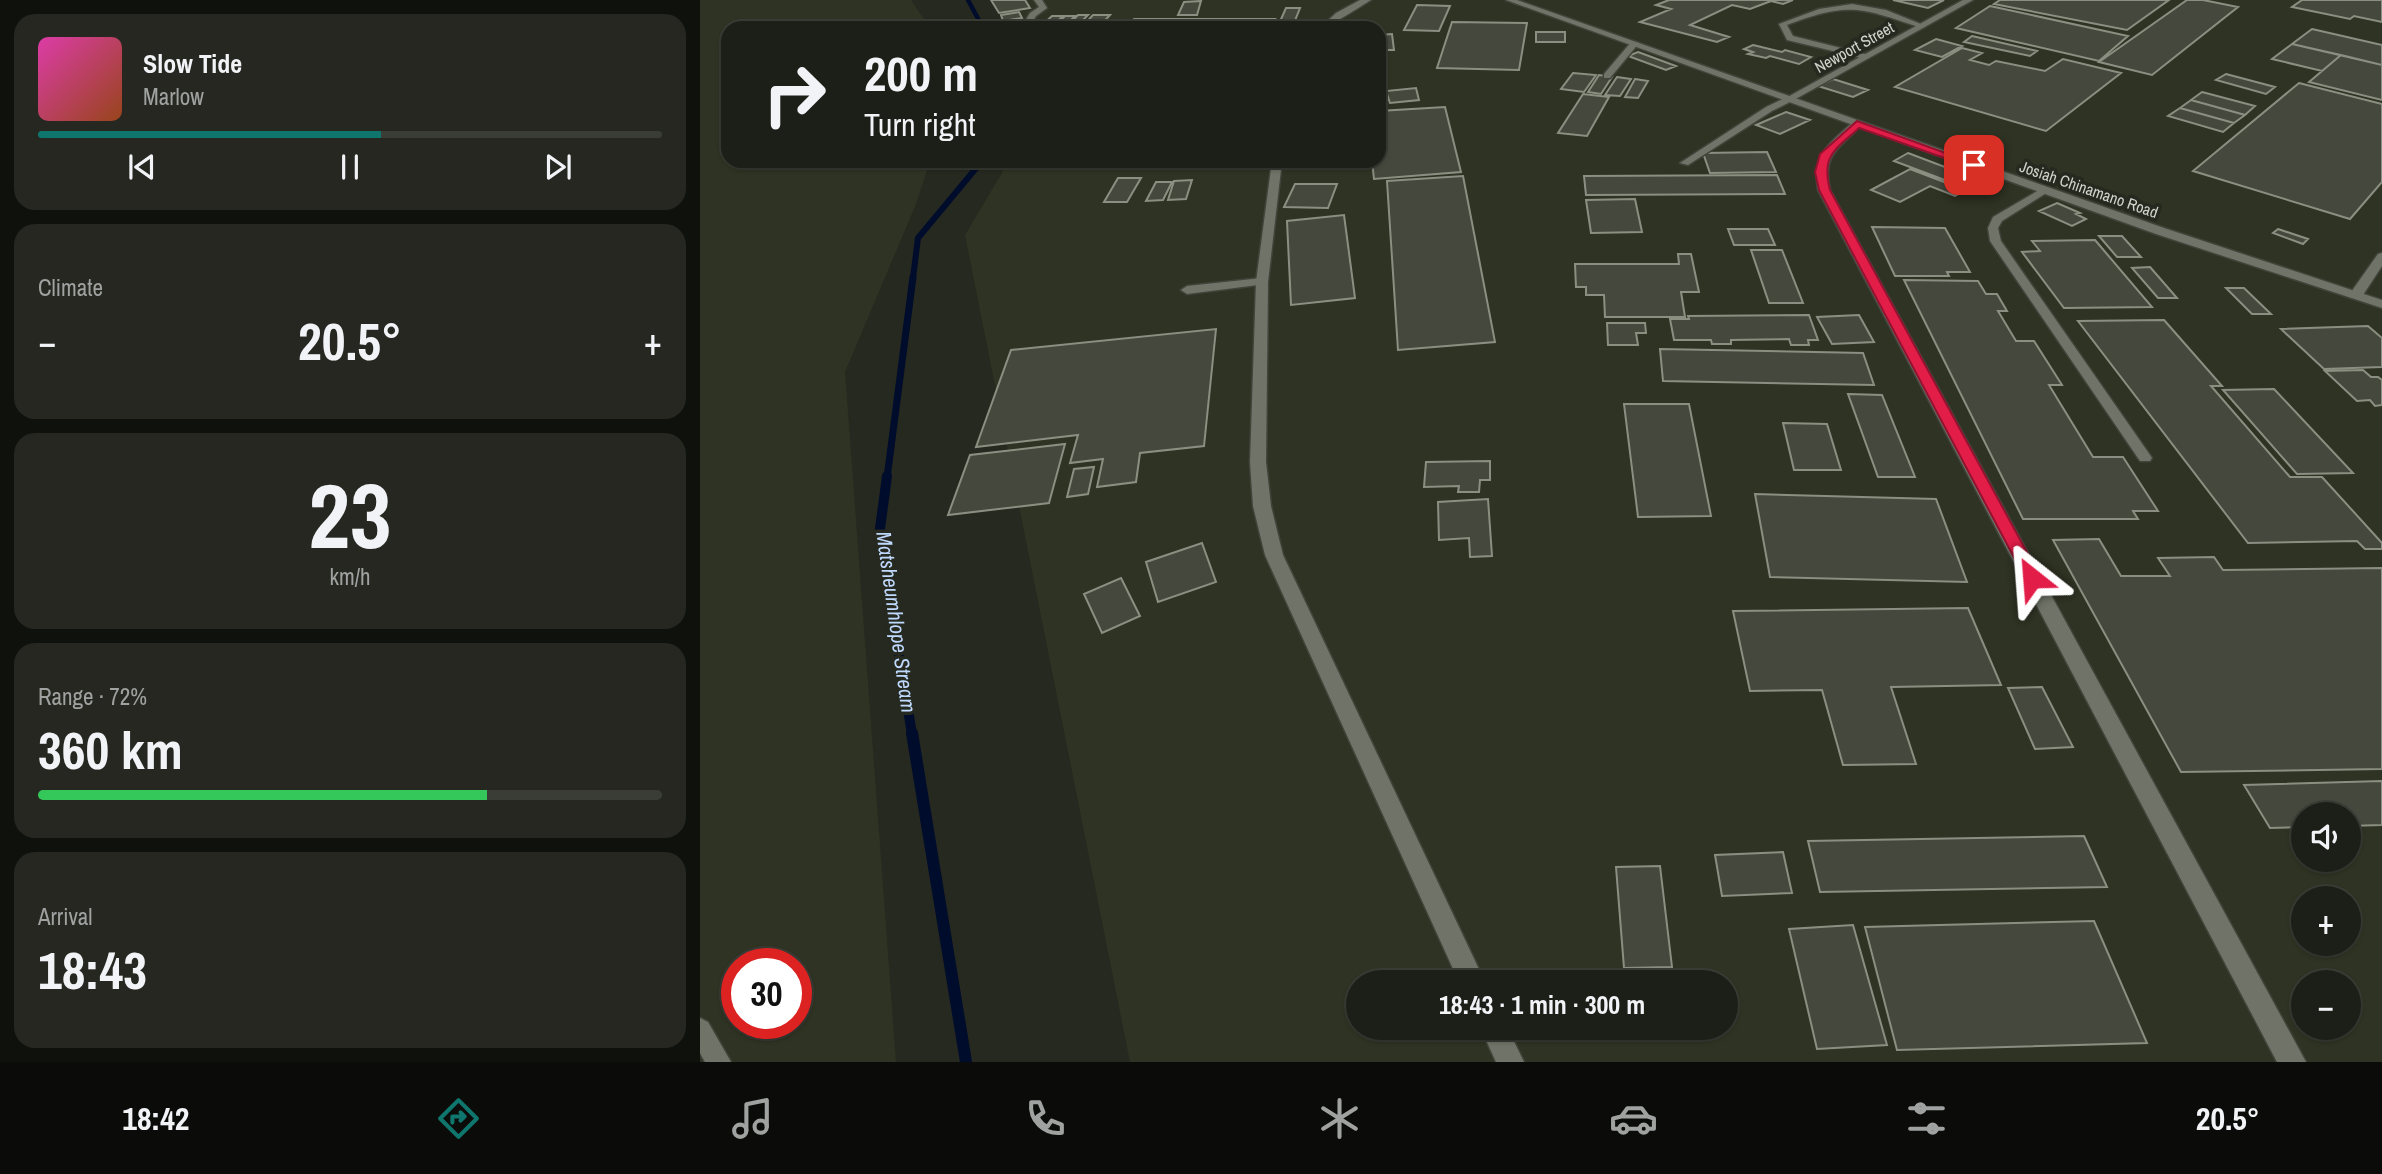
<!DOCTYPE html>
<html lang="en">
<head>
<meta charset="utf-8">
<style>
	:root { --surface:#1c1f17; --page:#252720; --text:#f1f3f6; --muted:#a0a2a1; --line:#3a3d36; --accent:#0f766e }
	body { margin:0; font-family:"Archivo Narrow",sans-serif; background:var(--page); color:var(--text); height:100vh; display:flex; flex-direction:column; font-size:26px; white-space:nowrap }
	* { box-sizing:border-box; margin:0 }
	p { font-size:23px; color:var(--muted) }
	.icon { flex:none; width:38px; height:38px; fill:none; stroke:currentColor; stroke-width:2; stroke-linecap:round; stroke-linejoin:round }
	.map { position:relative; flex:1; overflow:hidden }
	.sheet { display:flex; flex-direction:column; gap:14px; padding:14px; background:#0f110d; width:700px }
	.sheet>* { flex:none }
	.guide { position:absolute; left:21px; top:21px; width:665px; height:147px; border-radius:21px; box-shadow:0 2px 5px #0004,0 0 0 2px var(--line); background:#1c1f17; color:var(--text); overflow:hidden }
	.tools { position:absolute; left:1591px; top:802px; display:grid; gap:14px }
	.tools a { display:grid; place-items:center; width:70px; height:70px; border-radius:50%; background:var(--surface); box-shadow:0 2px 5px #0004,0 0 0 2px var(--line); font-size:35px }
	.speed { position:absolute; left:21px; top:948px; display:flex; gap:14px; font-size:35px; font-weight:700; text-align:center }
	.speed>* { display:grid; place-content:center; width:91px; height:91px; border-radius:50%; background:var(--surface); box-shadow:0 2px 5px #0004,0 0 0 2px var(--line); line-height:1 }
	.speed .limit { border:10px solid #d22; background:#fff; color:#111 }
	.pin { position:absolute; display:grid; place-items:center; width:60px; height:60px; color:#fff; margin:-30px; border-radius:14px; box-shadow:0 4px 10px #0006 }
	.me { position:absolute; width:77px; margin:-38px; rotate:332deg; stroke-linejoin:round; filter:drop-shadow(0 0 5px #0008) }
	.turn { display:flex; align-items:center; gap:24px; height:147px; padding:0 28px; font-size:32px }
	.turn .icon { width:91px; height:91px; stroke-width:2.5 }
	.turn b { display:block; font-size:49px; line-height:60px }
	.big { font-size:52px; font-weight:700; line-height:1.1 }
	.sheet .tile { flex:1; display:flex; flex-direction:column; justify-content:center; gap:10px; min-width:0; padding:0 24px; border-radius:21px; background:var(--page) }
	.sheet .dial { align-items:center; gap:0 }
	.dial b { font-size:91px; line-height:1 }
	.song { display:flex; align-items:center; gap:21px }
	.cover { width:84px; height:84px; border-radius:10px; background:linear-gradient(135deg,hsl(320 70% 55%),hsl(20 70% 35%)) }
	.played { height:7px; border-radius:4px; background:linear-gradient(90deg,var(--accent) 55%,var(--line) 55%) }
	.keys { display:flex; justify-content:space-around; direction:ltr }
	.heat { display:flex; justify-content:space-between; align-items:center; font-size:38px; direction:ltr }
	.charge { height:10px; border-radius:5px; background:linear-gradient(90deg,#34c759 72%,var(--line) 0) }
	.trip { position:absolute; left:646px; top:970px; width:392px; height:70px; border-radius:35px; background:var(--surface); box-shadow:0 2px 5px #0004,0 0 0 2px var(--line); font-weight:700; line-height:70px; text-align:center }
	.menu { display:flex; height:112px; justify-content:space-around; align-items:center; background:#0b0c09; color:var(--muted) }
	.menu .icon { width:49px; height:49px }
	.menu .active { color:var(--accent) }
	.menu b { font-size:32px; color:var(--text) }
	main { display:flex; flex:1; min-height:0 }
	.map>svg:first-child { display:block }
	.built { fill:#2f3323; fill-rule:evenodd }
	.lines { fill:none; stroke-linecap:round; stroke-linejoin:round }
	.stream-far4 { stroke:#000c2b; stroke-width:4.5 }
	.stream-far3 { stroke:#000c2b; stroke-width:6 }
	.stream-far2 { stroke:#000c2b; stroke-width:7 }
	.stream-far1 { stroke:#000c2b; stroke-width:10 }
	.stream { stroke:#000c2b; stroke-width:12 }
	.building { fill:#45483d; stroke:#8b8f82; stroke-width:2 }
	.service-casing { stroke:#41443b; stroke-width:3 }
	.minor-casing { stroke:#41443b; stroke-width:3 }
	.tertiary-casing { stroke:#41443b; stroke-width:3 }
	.service { fill:#707468; fill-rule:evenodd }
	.minor { fill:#707468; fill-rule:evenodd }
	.tertiary { fill:#707468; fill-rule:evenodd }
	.route { fill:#e11d48; stroke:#92132f; stroke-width:2 }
	.labels { text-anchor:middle; stroke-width:7; stroke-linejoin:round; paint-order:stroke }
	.far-street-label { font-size:16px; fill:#d1d3cc; stroke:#26291f }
	.water-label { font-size:21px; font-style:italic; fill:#bfd8fd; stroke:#26291f }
</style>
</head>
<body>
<main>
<section class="sheet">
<div class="tile">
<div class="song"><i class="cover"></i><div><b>Slow Tide</b><p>Marlow</p></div></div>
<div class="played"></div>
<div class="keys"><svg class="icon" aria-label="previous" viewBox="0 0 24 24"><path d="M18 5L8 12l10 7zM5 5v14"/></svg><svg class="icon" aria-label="pause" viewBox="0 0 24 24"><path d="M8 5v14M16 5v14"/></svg><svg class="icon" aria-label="next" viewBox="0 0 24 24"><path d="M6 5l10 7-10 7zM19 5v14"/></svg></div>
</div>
<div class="tile"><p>Climate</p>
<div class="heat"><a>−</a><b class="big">20.5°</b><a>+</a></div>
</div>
<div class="tile dial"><b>23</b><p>km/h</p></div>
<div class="tile"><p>Range · 72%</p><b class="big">360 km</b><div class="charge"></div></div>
<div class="tile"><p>Arrival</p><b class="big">18:43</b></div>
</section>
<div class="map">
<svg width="1682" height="1062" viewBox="0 0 1682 1062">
	<rect width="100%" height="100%" fill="#26291f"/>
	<path class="built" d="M0,0h211l19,28h-202v133h202l-14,43 -71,168 51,690h-196zM37,964h59v60h-59z
		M295,0h1387v1062h-1252l-165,-827 44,-74h370v-133h-366zM1603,814h45v45h-45zM1603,898h45v45h-45zM658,982h368v45h-368zM1603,982h45v45h-45z"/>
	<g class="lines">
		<path class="stream-far4" d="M268,0l15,28"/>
		<path class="stream-far3" d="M213,278l5,-40 64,-77"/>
		<path class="stream-far2" d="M187,478l26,-201"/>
		<path class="stream-far1" d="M187,476l-8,60 33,198"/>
		<path class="stream" d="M212,733l54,329"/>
	</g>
	<path class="building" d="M291,0h34l5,8 -31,5z
		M969,0h124l-10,4 -12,-3 -21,8 -18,-4 -42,20 39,12 -12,5 -77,-20 31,-13 -15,-4z
		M1193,0h51l-16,8z
		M1300,0h169l-42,30 -133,-26z
		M1487,0h16l35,7 -86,68 -53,-13z
		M1602,0h80v22l-28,-6 -4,3 -58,-12z
		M501,1l-4,14h-19l6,-13z
		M717,5l33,1 -11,25 -35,-1z
		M1290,6l138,30 -29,25 -143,-33z
		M586,8h14l-8,20h-15z
		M319,12l3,6 -19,3 -2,-6z
		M378,15h10l-13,13h-10z
		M393,15h17l-12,13h-17z
		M352,16h11l-13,12h-11z
		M365,16h10l-12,12h-10z
		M434,19h141l-5,9h-144z
		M752,22l75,1 -8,47 -82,-2z
		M1612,29l70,16v20l-90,-21z
		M836,32h29v10h-29z
		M692,34l2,16h-14l-1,-15z
		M1272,36l65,15 -7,5 -66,-14z
		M1236,39l26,7 -20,11 -27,-7z
		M1592,44l49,11 -19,16 -50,-12z
		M1053,45l29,7 3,-2 26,7 -12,7 -29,-8 -4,2 -18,-4 5,-2 -9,-3z
		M1262,48l20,5 -12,7 19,5 7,-4 49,10 18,-12 58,14 -75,58 -151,-44z
		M938,52l38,14 -10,4 -38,-14z
		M1641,55l41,10v35l-73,-18z
		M873,73l23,2 -12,17 -23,-3z
		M1526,74l49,13 -9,7 -50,-14z
		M899,75l13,2 -11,17 -13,-2z
		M917,77l14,2 -11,17 -15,-1z
		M935,79l13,2 -10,17 -13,-1z
		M1133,79l35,11 -15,7 -35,-11z
		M1599,83l83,21v78l-32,37 -157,-48z
		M716,88l3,12 -29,3 -4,-12z
		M1502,92l53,14 -10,9 -54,-15z
		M883,94l26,3 -22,39 -29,-3z
		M1491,100l54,15 -11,8 -54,-15z
		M745,107l16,65 -87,7 -2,-18h7v-50z
		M1480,108l54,15 -11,9 -55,-16z
		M1086,112l24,8 -30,14 -24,-9z
		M1067,152l9,20 -66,1 -7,-20z
		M1208,153l79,30 -13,8 -80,-30z
		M1210,169l55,21 -10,6 -25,-10 -30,16 -29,-12z
		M1077,175l8,19 -199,1 -2,-19z
		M763,176l32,166 -97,8 -11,-169z
		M418,178h23l-14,24h-23z
		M492,180l-6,19 -18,1 6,-19z
		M456,182h16l-9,18 -17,1z
		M595,184h42l-9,24 -44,-1z
		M935,199l7,33 -51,1 -5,-33z
		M1357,203l23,10 -4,1 10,5 -14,7 -33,-15z
		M644,215l11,83 -64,7 -4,-84z
		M1172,227l73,1 25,44h-23l2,4h-54z
		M1028,229h40l7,16h-41z
		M1578,229l30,10 -5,5 -30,-11z
		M1399,236h23l19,21h-24z
		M1395,240l57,67 -88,1 -42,-56 18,-1 -8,-10z
		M1051,250h31l21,53h-34z
		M978,254h13l8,38h-18l4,25h-80l-1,-22h-18v-8h-10l-1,-23h104z
		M1450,267l27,31h-19l-26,-30z
		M1204,280l74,1 8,13h11l10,17h-9l18,30h18l28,44h-13l44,72h30l35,54h-25l5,8h-115z
		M1526,288h18l27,26h-19z
		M1109,315l9,25h-10l1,5h-18l-2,-6 -58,1v4h-19l-1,-4h-37l-4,-21h19l-1,-3z
		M1159,315l15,27 -42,2 -15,-27z
		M1464,320l58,66h-11l79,91h32l60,66v6h-17l-8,-8 -109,2 -170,-222z
		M907,323h38l1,10h-10l2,12h-30z
		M1668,326l14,12v29l-58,2 -43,-40z
		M516,329l-12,117 -64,7 -4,29 -39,5 6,-28 -33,4 8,-28 -102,12 35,-97z
		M960,349l203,4 11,32 -211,-4z
		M1663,370l8,7h7l4,3v25l-7,1 -5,-6 -13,1 -32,-30z
		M1574,389l79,84 -56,1 -74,-84z
		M1148,394l34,1 33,82h-37z
		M924,404h65l22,112 -73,1z
		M1083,423l44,1 14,46h-47z
		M365,444l-16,59 -101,12 22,-60z
		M790,461v19h-10l-1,12h-21l1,-6 -35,1 2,-25z
		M394,467l-6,27 -21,3 7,-28z
		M1055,494l181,5 31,83 -197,-5z
		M788,499l4,57 -22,1 -1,-19 -30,2 -1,-38z
		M1399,539l22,37h49l-12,-18 56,-1 9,13 159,-2v201l-201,3 -128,-232z
		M502,543l14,39 -58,20 -12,-40z
		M421,578l19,38 -38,17 -18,-39z
		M1268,608l33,77 -110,2 25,77 -73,1 -21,-75 -72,1 -17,-80z
		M1342,687l31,60 -38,2 -27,-61z
		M1682,781v44l-34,1v-12h-45v13l-33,1 -26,-43z
		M1384,836l23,51 -287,5 -12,-51z
		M1083,852l9,41 -70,3 -7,-41z
		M960,866l12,101 -48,1 -8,-101z
		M1394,921l53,122 -250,7 -32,-123z
		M1153,925l34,120 -70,4 -28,-120z"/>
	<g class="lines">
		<defs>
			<path id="service" d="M334,0h8l5,8 -11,8 -7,12h-8l9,-15 9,-6z
				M1152,4l34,6 40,16 -4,2c-62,-20 -71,-27 -135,-3l6,11 76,19 -3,4 -79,-19 -8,-16 40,-15z
				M932,41l7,2 -29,35h-6v-4z
				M1089,96l4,3 -1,2 -20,10 -84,54 -8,-2 86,-56z
				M1344,187l5,3 -1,2 -46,29 -4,7 3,13 149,214 2,3 -2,3h-10l-150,-220 -2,-13 5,-11z
				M562,278l4,2v4l-79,10 -6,-4 6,-4z
				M0,1018l8,4 23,40h-26l-5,-9z"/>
			<path id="minor" d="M660,0h11c-10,6 -43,28 -51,28l16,-15z
				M1263,0h10l-181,101 -8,-2z
				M1153,122l9,2c-22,25 -40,28 -32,66l476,872h-29l-459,-872c-6,-36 11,-46 35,-68z
				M572,161h10l-14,121 -2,180 5,44 12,49 202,427h-26l-194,-427 -12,-49 -3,-44 6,-180z
				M1682,253v13l-19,29 -2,3h-10l-2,-3 29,-41z
				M780,1027h27l17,35h-28z"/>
			<path id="tertiary" d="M806,0h11l647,228 218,72v8l-226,-74z"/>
		</defs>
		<use href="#service" class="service-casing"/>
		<use href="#minor" class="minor-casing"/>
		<use href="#tertiary" class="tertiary-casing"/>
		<use href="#service" class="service"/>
		<use href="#minor" class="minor"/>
		<use href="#tertiary" class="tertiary"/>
	</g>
	<path class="route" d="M1157,121l122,44 -9,2 -111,-39c-24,22 -38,27 -29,62l211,388 -3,4h-11l-208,-392 -4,-18 5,-18z"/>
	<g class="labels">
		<g class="far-street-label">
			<text transform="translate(1154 47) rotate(-29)" y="6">Newport Street</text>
			<text transform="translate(1389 189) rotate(19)" y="6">Josiah Chinamano Road</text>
		</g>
		<g class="water-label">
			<text transform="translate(196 622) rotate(82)" y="7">Matsheumhlope Stream</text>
		</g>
	</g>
</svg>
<div class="tools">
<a><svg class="icon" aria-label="sound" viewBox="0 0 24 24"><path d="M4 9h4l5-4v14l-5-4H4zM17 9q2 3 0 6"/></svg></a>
<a>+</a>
<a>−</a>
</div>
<div class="speed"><div class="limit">30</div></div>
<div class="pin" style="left:1274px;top:165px;background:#d93025"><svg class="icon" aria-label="arrive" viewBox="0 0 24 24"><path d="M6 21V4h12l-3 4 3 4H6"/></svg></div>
<svg class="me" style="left:1332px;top:578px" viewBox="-20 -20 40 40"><path d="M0-17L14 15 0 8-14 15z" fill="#e11d48" stroke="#fff" stroke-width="4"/></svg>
<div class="trip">18:43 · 1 min · 300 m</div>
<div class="guide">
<div class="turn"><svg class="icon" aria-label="right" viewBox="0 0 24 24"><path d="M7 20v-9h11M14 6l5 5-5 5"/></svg><div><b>200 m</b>Turn right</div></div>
</div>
</div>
</main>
<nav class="menu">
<b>18:42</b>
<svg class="icon active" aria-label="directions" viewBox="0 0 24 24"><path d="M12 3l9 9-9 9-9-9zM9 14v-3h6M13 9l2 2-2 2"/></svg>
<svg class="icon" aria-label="music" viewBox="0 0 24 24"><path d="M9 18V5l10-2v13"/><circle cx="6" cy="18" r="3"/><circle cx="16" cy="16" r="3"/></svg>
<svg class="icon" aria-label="phone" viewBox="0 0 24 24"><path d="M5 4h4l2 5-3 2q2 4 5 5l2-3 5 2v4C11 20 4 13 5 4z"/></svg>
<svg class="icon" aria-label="climate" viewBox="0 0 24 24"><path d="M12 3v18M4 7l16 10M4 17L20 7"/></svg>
<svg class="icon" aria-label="car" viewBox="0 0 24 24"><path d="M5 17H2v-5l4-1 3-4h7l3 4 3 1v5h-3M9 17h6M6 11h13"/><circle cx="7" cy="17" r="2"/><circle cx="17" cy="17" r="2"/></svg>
<svg class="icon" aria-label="filters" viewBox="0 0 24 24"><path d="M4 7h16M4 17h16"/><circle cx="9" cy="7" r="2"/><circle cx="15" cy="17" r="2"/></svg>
<b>20.5°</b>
</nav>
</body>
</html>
